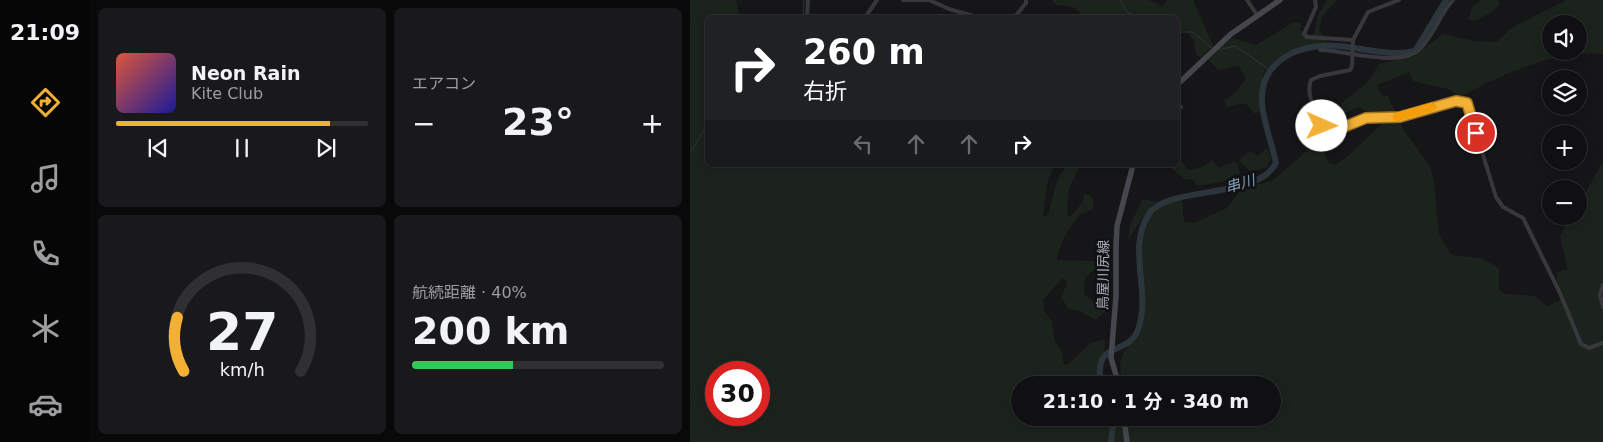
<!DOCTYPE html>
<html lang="ja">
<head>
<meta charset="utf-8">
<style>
	:root { --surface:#101012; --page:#19191b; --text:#f1f3f6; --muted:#9c9d9f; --line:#303032; --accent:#f2b134 }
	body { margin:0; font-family:"DejaVu Sans","Noto Sans JP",sans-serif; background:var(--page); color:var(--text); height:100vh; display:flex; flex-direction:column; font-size:19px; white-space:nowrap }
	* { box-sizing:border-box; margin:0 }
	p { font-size:16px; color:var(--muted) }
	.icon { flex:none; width:28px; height:28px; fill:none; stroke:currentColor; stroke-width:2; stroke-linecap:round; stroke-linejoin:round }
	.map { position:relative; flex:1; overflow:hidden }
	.details { display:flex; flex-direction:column; gap:8px; padding:8px; background:#09090a; width:600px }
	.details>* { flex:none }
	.banner { position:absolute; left:15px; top:15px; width:475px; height:152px; border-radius:8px; box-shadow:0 2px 12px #0003,0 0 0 1px var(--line); background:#202124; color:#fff; overflow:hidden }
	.controls { position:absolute; left:852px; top:15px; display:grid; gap:10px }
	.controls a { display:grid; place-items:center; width:45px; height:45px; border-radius:50%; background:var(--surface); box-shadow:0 2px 12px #0003,0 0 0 1px var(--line); font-size:25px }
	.speed { position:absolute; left:15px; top:361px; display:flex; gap:10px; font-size:25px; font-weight:700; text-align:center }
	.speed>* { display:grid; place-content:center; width:65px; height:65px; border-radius:50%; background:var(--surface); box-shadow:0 2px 12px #0003,0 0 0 1px var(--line); line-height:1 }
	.speed .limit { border:8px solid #d22; background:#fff; color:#111 }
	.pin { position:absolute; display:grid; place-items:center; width:42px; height:42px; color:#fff; margin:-21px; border:2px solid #fff; border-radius:50%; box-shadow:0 1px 5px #0007 }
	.me { position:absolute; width:55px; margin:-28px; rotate:91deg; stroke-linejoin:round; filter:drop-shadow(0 0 4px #0008) }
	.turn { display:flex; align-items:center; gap:18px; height:105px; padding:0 15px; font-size:22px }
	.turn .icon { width:65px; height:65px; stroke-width:2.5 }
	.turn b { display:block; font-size:35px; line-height:42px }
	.lanes { display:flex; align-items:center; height:48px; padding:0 15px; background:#0003; justify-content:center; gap:25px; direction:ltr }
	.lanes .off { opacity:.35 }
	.big { font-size:38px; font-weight:700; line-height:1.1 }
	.details .tile { flex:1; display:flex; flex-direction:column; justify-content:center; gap:8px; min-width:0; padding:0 18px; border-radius:8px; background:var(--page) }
	.details .dial { align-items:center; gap:0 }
	.dial svg { height:130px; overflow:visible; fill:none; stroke:var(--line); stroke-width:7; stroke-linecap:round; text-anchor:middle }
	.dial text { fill:var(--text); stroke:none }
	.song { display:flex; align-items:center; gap:15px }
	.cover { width:60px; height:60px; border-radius:8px; background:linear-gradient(135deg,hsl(10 70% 55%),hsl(240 70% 35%)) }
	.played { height:5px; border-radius:2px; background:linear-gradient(90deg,var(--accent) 85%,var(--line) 85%) }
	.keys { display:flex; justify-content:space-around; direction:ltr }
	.heat { display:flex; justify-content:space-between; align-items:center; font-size:28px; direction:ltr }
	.charge { height:8px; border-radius:4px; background:linear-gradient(90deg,#34c759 40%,var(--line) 0) }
	.details .tiles { flex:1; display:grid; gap:8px; grid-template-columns:repeat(2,1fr) }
	.trip { position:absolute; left:321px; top:376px; width:270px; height:50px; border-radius:25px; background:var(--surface); box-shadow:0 2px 12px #0003,0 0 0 1px var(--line); font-weight:700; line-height:50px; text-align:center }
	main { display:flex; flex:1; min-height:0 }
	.tabs { display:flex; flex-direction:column; width:90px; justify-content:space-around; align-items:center; background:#060607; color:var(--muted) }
	.tabs .icon { width:35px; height:35px }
	.tabs .current { color:var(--accent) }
	.tabs b { font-size:22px; color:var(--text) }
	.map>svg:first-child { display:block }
	.green { fill:#1c231d; fill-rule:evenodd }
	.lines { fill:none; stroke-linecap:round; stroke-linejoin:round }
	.stream { stroke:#2c353c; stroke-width:1 }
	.river { stroke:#2c353c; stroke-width:6 }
	.street { stroke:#37383d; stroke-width:4 }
	.secondary { stroke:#45474d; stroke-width:5.5 }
	.route-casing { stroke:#9d7322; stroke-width:12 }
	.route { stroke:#f2b134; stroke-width:9 }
	.slow { stroke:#f59e0b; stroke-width:9 }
	.labels { text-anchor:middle; stroke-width:5; stroke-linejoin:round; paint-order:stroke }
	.street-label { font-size:14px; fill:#a8adb8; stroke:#111113 }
	.water-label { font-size:15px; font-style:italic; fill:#7f9bb3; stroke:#111113 }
</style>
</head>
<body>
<main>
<nav class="tabs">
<b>21:09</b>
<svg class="icon current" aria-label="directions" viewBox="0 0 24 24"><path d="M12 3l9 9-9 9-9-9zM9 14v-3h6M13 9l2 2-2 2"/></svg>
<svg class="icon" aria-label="music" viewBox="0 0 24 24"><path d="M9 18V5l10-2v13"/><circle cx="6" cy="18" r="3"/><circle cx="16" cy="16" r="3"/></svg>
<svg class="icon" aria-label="phone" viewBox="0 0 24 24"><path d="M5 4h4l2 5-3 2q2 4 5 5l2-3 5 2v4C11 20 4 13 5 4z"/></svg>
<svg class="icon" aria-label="climate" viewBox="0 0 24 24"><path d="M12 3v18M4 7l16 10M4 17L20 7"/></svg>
<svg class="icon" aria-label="car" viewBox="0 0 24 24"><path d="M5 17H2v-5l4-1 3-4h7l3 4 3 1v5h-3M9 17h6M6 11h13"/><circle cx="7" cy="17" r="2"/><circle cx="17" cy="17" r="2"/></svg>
</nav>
<section class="details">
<div class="tiles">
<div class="tile">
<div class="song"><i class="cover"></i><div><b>Neon Rain</b><p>Kite Club</p></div></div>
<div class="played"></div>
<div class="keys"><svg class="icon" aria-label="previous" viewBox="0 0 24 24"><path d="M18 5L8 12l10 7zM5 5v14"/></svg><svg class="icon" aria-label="pause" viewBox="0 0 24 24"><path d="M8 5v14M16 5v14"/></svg><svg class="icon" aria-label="next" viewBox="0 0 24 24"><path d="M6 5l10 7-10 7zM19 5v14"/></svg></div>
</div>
<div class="tile"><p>エアコン</p>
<div class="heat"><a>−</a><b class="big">23°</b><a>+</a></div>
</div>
<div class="tile dial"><svg viewBox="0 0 100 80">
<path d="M14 69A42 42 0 1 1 86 69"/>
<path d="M14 69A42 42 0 0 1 10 36" stroke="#f2b134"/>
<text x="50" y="56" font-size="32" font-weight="700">27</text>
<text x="50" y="72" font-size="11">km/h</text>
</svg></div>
<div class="tile"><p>航続距離 · 40%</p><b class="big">200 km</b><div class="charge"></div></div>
</div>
</section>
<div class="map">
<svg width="913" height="442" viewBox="0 0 913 442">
	<rect width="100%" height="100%" fill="#161618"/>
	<path class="green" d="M0,0h46l4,17 -32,1v147h346l-7,19 -4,32 5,-1 9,-34 9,-16h15l-12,23 -2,26 3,3 12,-14 2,-9 6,1 3,4v10c-4,2 -9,3 -12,5 -9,7 -24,35 -24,46l36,1 4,5 -12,13 -1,14 6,7 16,4v7l-11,9 -13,-8 -14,-4 -7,-11 6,-13 -1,-4 -4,-2 -19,22 1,11 8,10 2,18 8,14 1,10 4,2 24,-22 14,-4 -2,40 4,6h-87v33h252v-33h-148c-10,-32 2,-27 10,-53 3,-8 4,-18 6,-27 2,-18 -8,-65 1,-79 9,-16 24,-23 41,-26l2,22 10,1 33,-15 14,-18 32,-10 38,-33 13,5 4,10 7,3 14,-10 33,-31 -22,-17 -16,6 -4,-9 28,-22 11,-18 35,-8 29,-22 32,7 22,1 16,-15 54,-27h36v54c-47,-4 -102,20 -142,43l-13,-8 -35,-8 -4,-9 -32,13 4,10 7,1 17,36 25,34 4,16 5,52 12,21 30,3 18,10v22l6,4 29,2 13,10 18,-8 -8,-17v-9l11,-3 -8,-32 11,-21h8v-12l24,-42v280h-913zM861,24h28v27h-28zM26,372h43v43h-43z
		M362,0h97l14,7 4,-7h26l20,45 -12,12 -5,-2 -2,-14 -9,-11 -7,6v-18l-99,-1 2,-3c-6,-9 -14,-8 -24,-9z
		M637,0h10l-15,17 -3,12 10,17 -29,1 -24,13 -12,12 -5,25 3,11 -7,6 -9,-10h-8l-11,4 -3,-8 12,-8 10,-13 -7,-13 -21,4 -10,-11 24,-21 24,7 38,-23 7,1 -1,7 11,7 3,-4 4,-18z
		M792,0h16l2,4 -8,8 -18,9 -6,-2 5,-13z
		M577,148l4,10 -4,9 -16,5 -13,-12 12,-9 8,5z
		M488,157l11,13 14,-3 9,-7 7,8 17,-7 4,12 -19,9 -24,4 -4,-6 -9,-1 -13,-11h-10l-2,-3h19z
		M453,199l16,3 -12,9 -19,29 2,-15z"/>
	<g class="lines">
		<path class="stream" d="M430,0l7,12 12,6
			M113,18l1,-18
			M488,32h15l19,16
			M528,50l17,-4 35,24
			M0,153l18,-29"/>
		<path class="river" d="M416,385l-6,-10c-3,-33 28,-20 38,-45 14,-37 -12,-82 11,-116 19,-29 109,-14 127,-51 -4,-19 -12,-39 -14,-59 -3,-45 39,-61 77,-58 25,2 50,11 76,5l31,-51
			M421,442l3,-24"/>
		<path class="street" d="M213,0h26l20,9 32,9
			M557,0l10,15
			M625,0l1,7 -12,27 3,3 46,3
			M709,0l-31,12 -15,28 -1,26 -2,4 -30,6 -9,4c-6,14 6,36 13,49l10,2 32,-13 33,-1 57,-16 11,2 29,94 7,10 20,11 37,75 21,51 8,4 14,-5
			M117,18l1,-18
			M181,18l-5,-2 11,-16
			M324,18l12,-15v-3
			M630,50c26,0 81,19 101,-2 14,-15 19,-34 32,-48
			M488,108l3,-1
			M913,285l-3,10 3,12"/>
		<path class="secondary" d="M488,84l53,-50 49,-34
			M429,385l-8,-27 5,-62v-50l1,-20 16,-61
			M434,418l3,24"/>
	</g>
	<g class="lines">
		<defs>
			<path id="route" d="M632,126l4,5h8l32,-13 34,-1 56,-16 11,2 9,30"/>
		</defs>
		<use href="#route" class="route-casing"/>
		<use href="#route" class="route"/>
		<path class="slow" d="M707,117l35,-10"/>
	</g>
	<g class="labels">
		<g class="street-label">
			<text transform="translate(413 275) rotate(-89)" y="5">鳥屋川尻線</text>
		</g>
		<g class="water-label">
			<text transform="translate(550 184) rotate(-16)" y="5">串川</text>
		</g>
	</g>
</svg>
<div class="controls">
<a><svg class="icon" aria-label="sound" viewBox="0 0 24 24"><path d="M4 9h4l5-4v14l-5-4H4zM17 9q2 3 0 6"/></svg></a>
<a><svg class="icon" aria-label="layers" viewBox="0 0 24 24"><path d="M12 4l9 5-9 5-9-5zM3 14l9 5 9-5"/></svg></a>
<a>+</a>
<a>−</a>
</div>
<div class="speed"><div class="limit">30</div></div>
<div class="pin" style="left:786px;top:133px;background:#d93025"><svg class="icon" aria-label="arrive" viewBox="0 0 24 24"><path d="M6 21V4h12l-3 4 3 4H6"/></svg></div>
<svg class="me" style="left:632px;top:126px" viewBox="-20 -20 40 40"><circle r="19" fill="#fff"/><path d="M0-13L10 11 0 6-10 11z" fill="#f2b134"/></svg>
<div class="trip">21:10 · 1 分 · 340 m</div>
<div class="banner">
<div class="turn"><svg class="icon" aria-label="right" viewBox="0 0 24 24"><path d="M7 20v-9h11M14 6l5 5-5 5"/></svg><div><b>260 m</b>右折</div></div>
<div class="lanes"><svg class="icon off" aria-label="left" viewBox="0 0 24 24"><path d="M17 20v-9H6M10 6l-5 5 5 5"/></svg><svg class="icon off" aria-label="ahead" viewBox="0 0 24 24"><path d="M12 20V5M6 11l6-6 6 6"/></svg><svg class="icon off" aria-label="ahead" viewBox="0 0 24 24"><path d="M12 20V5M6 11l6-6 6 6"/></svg><svg class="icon" aria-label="right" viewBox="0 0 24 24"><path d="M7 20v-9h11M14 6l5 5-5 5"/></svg></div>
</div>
</div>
</main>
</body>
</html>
